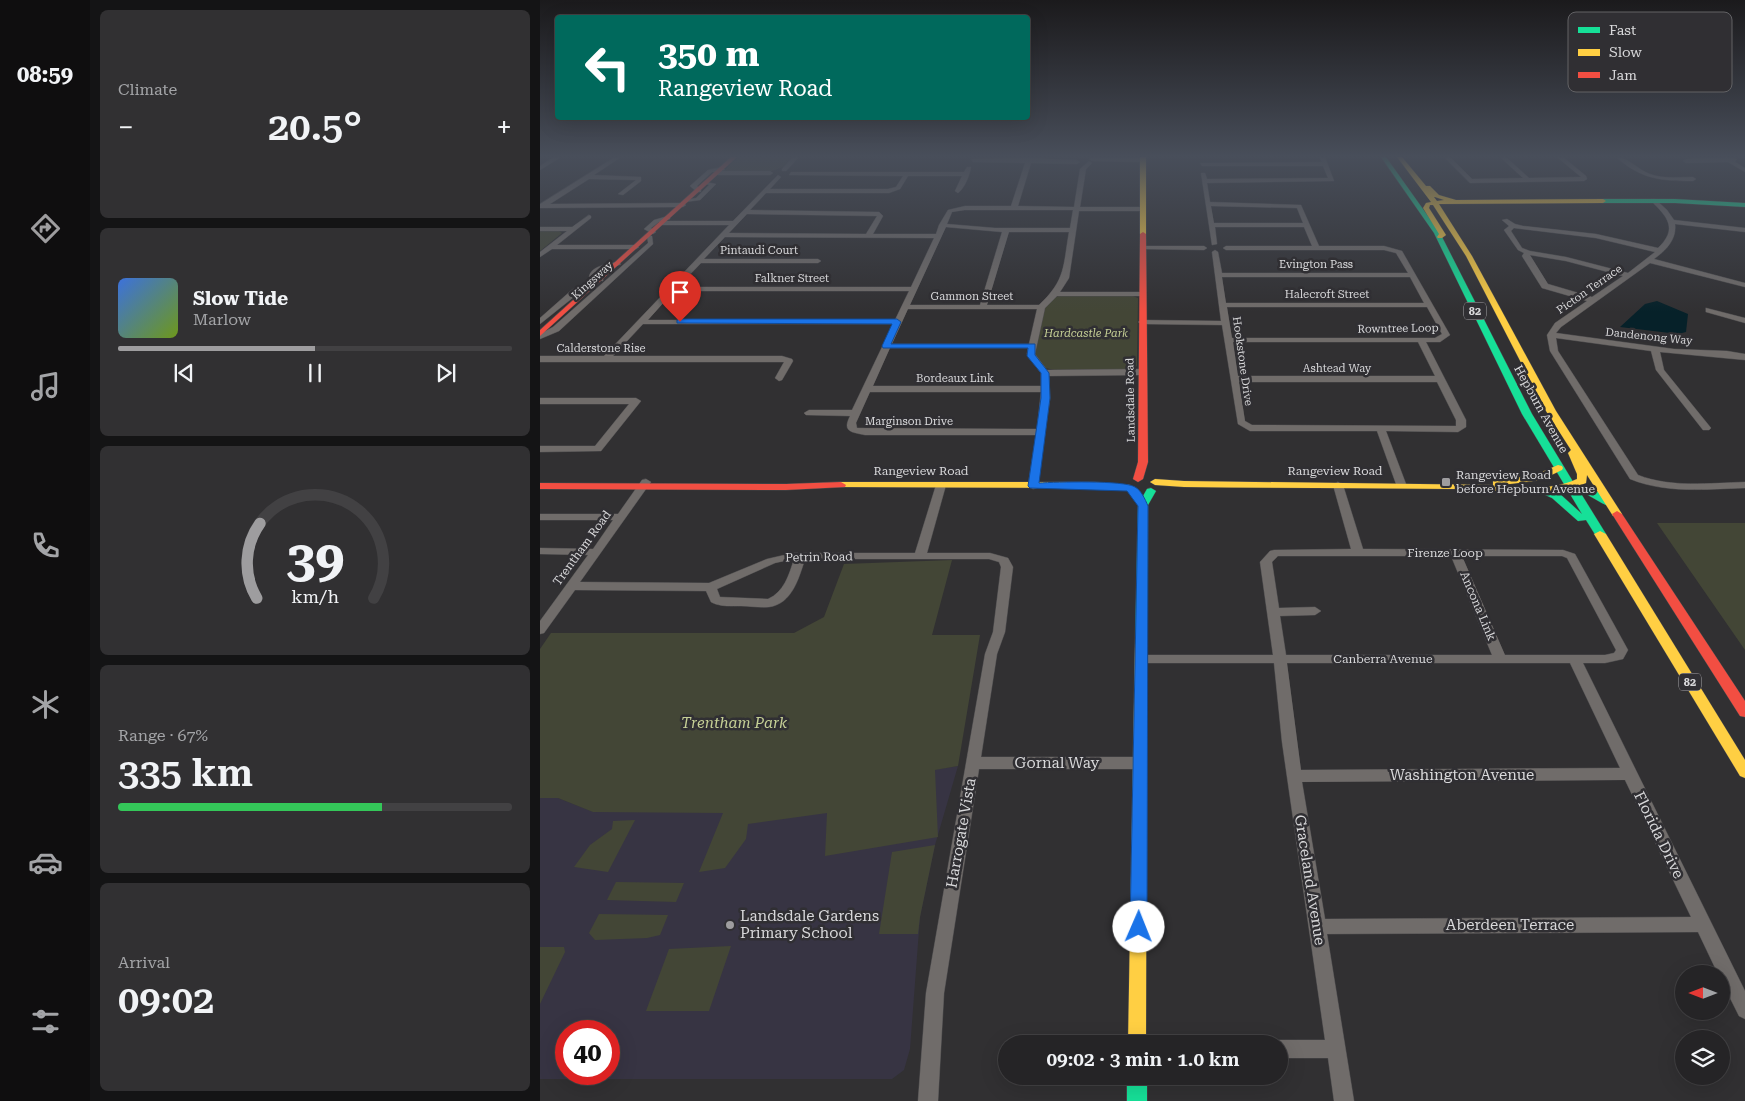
<!DOCTYPE html>
<html lang="en">
<head>
<meta charset="utf-8">
<style>
	:root { --surface:#252426; --page:#313032; --text:#f1f3f6; --muted:#a3a4a7; --line:#424143; --accent:#9e9d9f }
	body { margin:0; font-family:"Roboto Serif",serif; background:var(--page); color:var(--text); height:100vh; display:flex; flex-direction:column; font-size:19px; white-space:nowrap }
	* { box-sizing:border-box; margin:0 }
	p { font-size:16px; color:var(--muted) }
	.icon { flex:none; width:28px; height:28px; fill:none; stroke:currentColor; stroke-width:2; stroke-linecap:round; stroke-linejoin:round }
	.map { position:relative; flex:1; overflow:hidden }
	.sheet { display:flex; flex-direction:column; gap:10px; padding:10px; background:#141415; width:450px }
	.sheet>* { flex:none }
	.top-card { position:absolute; left:15px; top:15px; width:475px; height:105px; border-radius:5px; box-shadow:0 5px 20px #0002,0 0 0 1px var(--line); background:#00695c; color:#fff; overflow:hidden }
	.needle { width:32px; rotate:270deg }
	.controls { position:absolute; left:1135px; top:965px; display:grid; gap:10px }
	.controls a { display:grid; place-items:center; width:55px; height:55px; border-radius:50%; background:var(--surface); box-shadow:0 5px 20px #0002,0 0 0 1px var(--line); font-size:25px }
	.speed { position:absolute; left:15px; top:1020px; display:flex; gap:10px; font-size:25px; font-weight:700; text-align:center }
	.speed>* { display:grid; place-content:center; width:65px; height:65px; border-radius:50%; background:var(--surface); box-shadow:0 5px 20px #0002,0 0 0 1px var(--line); line-height:1 }
	.speed .limit { border:8px solid #d22; background:#fff; color:#111 }
	.pin { position:absolute; display:grid; place-items:center; width:42px; height:42px; color:#fff; margin:-51px -21px; border-radius:50% 50% 50% 0; rotate:-45deg; box-shadow:0 0 5px #0007 }
	.pin .icon { rotate:45deg }
	.me { position:absolute; width:55px; margin:-28px; rotate:1deg; stroke-linejoin:round; filter:drop-shadow(0 0 4px #0008) }
	.turn { display:flex; align-items:center; gap:18px; height:105px; padding:0 20px; font-size:22px }
	.turn .icon { width:65px; height:65px; stroke-width:2.5 }
	.turn b { display:block; font-size:35px; line-height:42px }
	.big { font-size:38px; font-weight:600; line-height:1.1 }
	.sheet .tile { flex:1; display:flex; flex-direction:column; justify-content:center; gap:8px; min-width:0; padding:0 18px; border-radius:8px; background:var(--page) }
	.sheet .dial { align-items:center; gap:0 }
	.dial svg { height:130px; overflow:visible; fill:none; stroke:var(--line); stroke-width:7; stroke-linecap:round; text-anchor:middle }
	.dial text { fill:var(--text); stroke:none }
	.song { display:flex; align-items:center; gap:15px }
	.cover { width:60px; height:60px; border-radius:8px; background:linear-gradient(135deg,hsl(220 70% 55%),hsl(80 70% 35%)) }
	.played { height:5px; border-radius:2px; background:linear-gradient(90deg,var(--accent) 50%,var(--line) 50%) }
	.keys { display:flex; justify-content:space-around; direction:ltr }
	.heat { display:flex; justify-content:space-between; align-items:center; font-size:28px; direction:ltr }
	.charge { height:8px; border-radius:4px; background:linear-gradient(90deg,#34c759 67%,var(--line) 0) }
	.trip { position:absolute; left:458px; top:1035px; width:290px; height:50px; border-radius:25px; background:var(--surface); box-shadow:0 5px 20px #0002,0 0 0 1px var(--line); font-weight:600; line-height:50px; text-align:center }
	main { display:flex; flex:1; min-height:0 }
	.dock { display:flex; flex-direction:column; width:90px; justify-content:space-around; align-items:center; background:#0f0e0f; color:var(--muted) }
	.dock .icon { width:35px; height:35px }
	.dock .active { color:var(--accent) }
	.dock b { font-size:22px; color:var(--text) }
	.map>svg:first-child { display:block }
	.education { fill:#373443; fill-rule:evenodd }
	.green { fill:#434636 }
	.water { fill:#062129 }
	.lines { fill:none; stroke-linecap:round; stroke-linejoin:round }
	.street-casing { stroke:#4c4b4d; stroke-width:1 }
	.fast-casing { stroke:#4c4b4d; stroke-width:1 }
	.slow-casing { stroke:#4c4b4d; stroke-width:1 }
	.jam-casing { stroke:#4c4b4d; stroke-width:1 }
	.street { fill:#706c6a; fill-rule:evenodd }
	.fast { fill:#16e098; fill-rule:evenodd }
	.slow { fill:#ffcf43; fill-rule:evenodd }
	.jam { fill:#f24e42; fill-rule:evenodd }
	.route { fill:#1a73e8; stroke:#114b97 }
	.poi-dot { fill:#9e9d9f; stroke:#302f33; stroke-width:2 }
	.labels { text-anchor:middle; stroke-width:5; stroke-linejoin:round; paint-order:stroke }
	.far-street-label { font-size:11px; fill:#d8d8da; stroke:#302f33 }
	.shield { fill:#302f33; stroke:#a6a5a8; stroke-width:1 }
	.shield-label { font-size:11px; font-weight:bold; fill:#d8d8da }
	.far-park-label { font-size:11px; font-style:italic; fill:#c6d096; stroke:#302f33 }
	.street-label { font-size:12px; fill:#d8d8da; stroke:#302f33 }
	.poi-label { font-size:12px; fill:#d8d8da; stroke:#302f33; text-anchor:start }
	.near-park-label { font-size:15px; font-style:italic; fill:#c6d096; stroke:#302f33 }
	.near-street-label { font-size:15px; fill:#d8d8da; stroke:#302f33 }
	.near-poi-label { font-size:15px; fill:#d8d8da; stroke:#302f33; text-anchor:start }
	.key { fill:#302f33; stroke:#626265; stroke-width:1 }
	.key-label { font-size:14px; fill:#d8d8da }
</style>
</head>
<body>
<main>
<nav class="dock">
<b>08:59</b>
<svg class="icon active" aria-label="directions" viewBox="0 0 24 24"><path d="M12 3l9 9-9 9-9-9zM9 14v-3h6M13 9l2 2-2 2"/></svg>
<svg class="icon" aria-label="music" viewBox="0 0 24 24"><path d="M9 18V5l10-2v13"/><circle cx="6" cy="18" r="3"/><circle cx="16" cy="16" r="3"/></svg>
<svg class="icon" aria-label="phone" viewBox="0 0 24 24"><path d="M5 4h4l2 5-3 2q2 4 5 5l2-3 5 2v4C11 20 4 13 5 4z"/></svg>
<svg class="icon" aria-label="climate" viewBox="0 0 24 24"><path d="M12 3v18M4 7l16 10M4 17L20 7"/></svg>
<svg class="icon" aria-label="car" viewBox="0 0 24 24"><path d="M5 17H2v-5l4-1 3-4h7l3 4 3 1v5h-3M9 17h6M6 11h13"/><circle cx="7" cy="17" r="2"/><circle cx="17" cy="17" r="2"/></svg>
<svg class="icon" aria-label="filters" viewBox="0 0 24 24"><path d="M4 7h16M4 17h16"/><circle cx="9" cy="7" r="2"/><circle cx="15" cy="17" r="2"/></svg>
</nav>
<section class="sheet">
<div class="tile"><p>Climate</p>
<div class="heat"><a>−</a><b class="big">20.5°</b><a>+</a></div>
</div>
<div class="tile">
<div class="song"><i class="cover"></i><div><b>Slow Tide</b><p>Marlow</p></div></div>
<div class="played"></div>
<div class="keys"><svg class="icon" aria-label="previous" viewBox="0 0 24 24"><path d="M18 5L8 12l10 7zM5 5v14"/></svg><svg class="icon" aria-label="pause" viewBox="0 0 24 24"><path d="M8 5v14M16 5v14"/></svg><svg class="icon" aria-label="next" viewBox="0 0 24 24"><path d="M6 5l10 7-10 7zM19 5v14"/></svg></div>
</div>
<div class="tile dial"><svg viewBox="0 0 100 80">
<path d="M14 69A42 42 0 1 1 86 69"/>
<path d="M14 69A42 42 0 0 1 16 23" stroke="#9e9d9f"/>
<text x="50" y="56" font-size="32" font-weight="700">39</text>
<text x="50" y="72" font-size="11">km/h</text>
</svg></div>
<div class="tile"><p>Range · 67%</p><b class="big">335 km</b><div class="charge"></div></div>
<div class="tile"><p>Arrival</p><b class="big">09:02</b></div>
</section>
<div class="map">
<svg width="1205" height="1101" viewBox="0 0 1205 1101">
	<rect width="100%" height="100%" fill="#313032"/>
	<path class="education" d="M418,766l-23,79 -15,72 -10,132 -6,21 -12,9h-352v-281h18l36,14 266,-31zM26,1031h43v43h-43z"/>
	<path class="green" d="M198,157h54l-9,10 -11,4h-48z
		M0,231h19l3,2 -22,18z
		M518,296h75l5,2 -1,68 -7,4h-76l-9,-2 -11,-12c4,-19 3,-51 24,-60z
		M1117,523h88v127z
		M412,560l-20,75h48l-22,131 -23,4 3,67 -113,19 2,-43 -79,11 -2,15 -21,29 -26,4 24,-59 -130,-1 -35,-14h-18v-149l11,-16h243l30,-16 20,-53z
		M95,820l-27,52 -34,-5 16,-22 22,-16 1,-8z
		M395,845l-15,72 -2,17h-39l13,-82z
		M76,882l68,1 -8,19 -69,-2z
		M59,914l69,1 -8,20 -13,3 -52,2 -6,-7z
		M191,946l-22,65h-63l23,-62z
		M0,947h24l1,5 -25,52z"/>
	<path class="water" d="M1117,301l31,13 -2,18 -8,2 -58,-7 25,-23z"/>
	<g class="lines">
		<defs>
			<path id="street" d="M14,157h7l-21,13v-4z
				M75,157h6l-27,18 47,2v4l-18,14 -5,-1 18,-14 -47,-1 -39,25 133,-1 3,2 -3,2 -143,1v-4z
				M253,157h6l-13,14h-4v-2z
				M552,157l51,1 3,2 -3,2 -51,-1 -3,-2z
				M779,157h6l9,24 -127,2 3,19 91,3 18,41h65l18,5 48,84 -10,7h-14l40,78v7l-8,5 -72,-1 20,53 -1,2h-8l-1,-2 -19,-53h-127l-12,-7 -16,-99 -80,-1 -4,-2 4,-2 79,1 -9,-69 3,-2 3,2 4,21h186l-12,-20 -12,-3h-158l-3,-2 3,-2h86l-8,-19h-89l2,17 -5,1 -11,-72h4l2,6 121,-1 -5,-12h-121l-2,-3 122,-1zM671,206l86,2 6,15h-89zM682,277h188l14,26h-198zM687,307h200l15,27 -7,4h-203zM693,342h185l17,34h-197zM699,382h198l19,38v6l-204,-1 -7,-4z
				M904,157h6l22,22 51,-1 -23,-21h6l23,21 52,-1 -24,-20h6l23,19 1,3 -3,2 -114,2z
				M1076,157c12,0 22,13 34,17 13,5 29,3 43,3l3,2 -3,2c-33,0 -52,-2 -77,-24z
				M1187,157l10,2 -2,3 10,6v4l-17,-10 -42,1 -3,-2 3,-2z
				M489,158l48,2 3,2 -3,2 -46,-1 -13,43 56,1 6,-38 9,-8 3,2 -6,6 -6,38h63l3,2 -3,2h-64l-10,67 -9,14h82l4,2 -4,2h-85l-12,12 -10,46 12,16 95,-1 4,3 -4,3 -93,1 1,22 -13,90 -4,1 -5,-3 8,-51h-171c-14,-3 -23,-3 -15,-19l-44,-1 -2,-2 5,-3h43l41,-86h-250l-30,32h169l10,3 1,2 -11,19 -3,1 -4,-3 9,-16h-244v-6h64l125,-131h-67l-3,-3 -8,6 5,4 -3,2 -9,-5 10,-9 14,-4 2,1v2l-7,2h70l45,-46 3,2 -11,12h118l8,-2 7,-11 -114,-1 2,-3h173l3,-5h4c-1,7 -6,21 -13,26l-3,-2 7,-15h-54l-8,13 -11,4h-123l-16,17 129,2 4,4 -10,18h63l3,-9 9,-15 17,-4h46l14,-43 -52,-1 -2,-3zM425,210h108l-3,18h-75l-48,-4 5,-12zM207,214l130,2 -11,18 -137,-1zM406,227l56,5 -22,73h-70zM469,232h60c-6,34 -3,48 -30,73h-52zM185,237l209,1 -23,49h-233l23,-24h117l3,-2 -3,-2h-114zM134,291h235l-14,29h-247zM368,309h129l-8,35h-137zM350,348h138l-1,6 14,19v13h-168zM330,392h171l-4,37 -180,-1 -1,-5z
				M183,167l2,3 -6,1h51l3,2 -3,2h-52l-3,-2 1,-1h-4l-15,14 4,4v2h-4l-7,-6 18,-16z
				M166,182l10,2 -16,16 -15,2v-2l11,-2 13,-13 -3,-1z
				M1111,199h4l12,11 7,10 71,8v4l-70,-8c2,16 -10,27 -21,35l91,24v4l-95,-24 -89,64 -5,6 118,16 53,2 18,3v6l-85,-8 4,18 47,58 -2,2h-6l-47,-60 -5,-19 -95,-13 2,13 80,124c33,13 72,8 107,7v6c-38,1 -78,6 -115,-9l-80,-128 -3,-16 8,-12 32,-22 -45,-13 -20,-32 2,-3 -6,-3 -14,-20 5,-4 -7,-6 5,-1 8,5 8,2 73,8 62,14c20,-19 10,-31 -7,-47zM974,228l82,10 59,14 -27,21 -62,-16 -36,-6 -8,-3 -11,-17zM990,255l36,6 57,15 -31,21 -44,-13z
				M49,215l2,1v2l-34,27h79l3,2 -3,2h-84l-12,8v-5l27,-21h-27v-4h32z
				M107,235l5,1 1,8 -94,87 -19,8v-5l13,-7 95,-84z
				M603,246h61l3,2 -3,2 -63,-1v-2z
				M77,262l4,2 -2,1 -17,6 -5,4 6,2v4l-14,-4c2,-11 18,-13 28,-15z
				M53,284l4,2 -1,2 -16,4 -40,32v-6l34,-30z
				M1166,308l39,10v5l-39,-11z
				M0,398h96l5,3 -40,50 -61,1v-6h55l34,-42h-89z
				M106,479l5,3 -71,100 129,1 58,-24 26,-6h122l21,-68 5,-3 4,1 1,2 -19,68h63l18,5 5,9 -8,65 -8,22 -16,103h159l5,2 2,4 -2,4 -5,2h-161l-35,224 -6,108h-20l8,-108 59,-339 8,-22 8,-65 -2,-5 -10,-3h-184c-6,19 -13,45 -36,48 -9,1 -19,-1 -28,-1 -10,0 -21,1 -30,-4l-5,-11 -131,-1 -31,43 -4,1v-13l48,-66 -48,-1v-6l53,1 20,-29h-73v-6h78l24,-34zM254,559c-5,16 -10,33 -26,40l-48,-2 -3,-8 58,-26z
				M798,482l5,3 20,64 200,1 12,4 53,96 -5,9 -18,4h-22l162,328v28l-6,-3 -18,-36v-6h-3l-20,-42 -371,2 27,167h-20l-6,-43h-49v-14h-7l7,-4h46l-43,-298 -8,-79h-132l-5,-1 -1,-3 1,-3 5,-1h131l-13,-93 10,-11 4,-1 77,-1 -18,-64zM738,556h173l41,99h-206l-6,-39 35,-1 6,-4 -6,-4 -36,1 -7,-46zM922,556h100l5,2 49,92 -2,3 -9,2h-100zM747,663h283l50,105 -319,2zM1085,780l66,137 -366,2 -23,-137z"/>
			<path id="fast" d="M841,157h5l54,76 92,181 43,71 20,5 19,13 -5,3c-10,-3 -18,-11 -29,-14l26,42 -2,2h-8l-10,-16 -8,1 -26,-23 -20,-9 5,-3 23,8 22,20 -15,-25 -4,-3 1,-2 -42,-70 -88,-181z
				M1135,199l70,4v4l-70,-4h-72l-3,-2 3,-2z
				M611,488l5,3 -8,14 -1,140 -2,3h-8l-2,-3 3,-140 9,-16z
				M587,1076h20v25h-20z"/>
			<path id="slow" d="M600,157h6v77l-3,2 -3,-2z
				M857,157h5l24,29h4l9,9 17,5 147,-1 3,2 -3,2 -164,1 33,52 84,155 66,103 -1,2h-8l-26,-41 -1,8c-43,18 -87,6 -132,6 -90,-1 -180,-1 -270,-2l-29,-2 -5,-3 5,-3 29,2 309,4v-4l42,-6 23,-10 4,1 1,2 -1,2 -21,10 -39,5c26,3 50,5 75,-6v-5l-9,-21 3,-3 -25,-39 -80,-155 -33,-51h-3l-1,3 17,27 -4,3h-4l-1,-1 2,-3 -16,-26 3,-5 5,-1zM894,197h1l9,3 -7,1z
				M301,482h253l36,3 5,3 -5,3 -36,-3 -257,-1 -1,-2z
				M1060,531l6,3 139,226v18l-5,-2 -146,-242z
				M601,641l4,1 2,3 -1,399h-18l7,-399 2,-3z"/>
			<path id="jam" d="M191,157h6l-197,179v-6z
				M603,232l3,2 2,228 -5,17 -5,3 -5,-3 5,-17 2,-228z
				M301,482l5,3 -1,2 -59,3 -246,-1v-6l246,1z
				M1077,511l5,3 123,187v16l-5,-1 -128,-202z"/>
		</defs>
		<use href="#street" class="street-casing"/>
		<use href="#fast" class="fast-casing"/>
		<use href="#slow" class="slow-casing"/>
		<use href="#jam" class="jam-casing"/>
		<use href="#street" class="street"/>
		<use href="#fast" class="fast"/>
		<use href="#slow" class="slow"/>
		<use href="#jam" class="jam"/>
	</g>
	<linearGradient id="sky" x2="0" y2="1"><stop stop-color="#1b1a1c"/><stop offset="0.5" stop-color="#484e5a"/><stop offset="1" stop-color="#484e5a" stop-opacity="0"/></linearGradient>
	<rect width="1205" height="312" fill="url(#sky)"/>
	<path class="route" d="M140,319h217l4,3 -10,22h144v11l14,18 1,25 -11,85c17,-1 85,-3 96,4 6,3 10,12 13,19l-1,421 -2,6 -6,2 -6,-2 -3,-6 8,-421 -11,-15 -97,-3 -2,-2 13,-88v-25l-14,-17 1,-8h-145l-1,-2 10,-22 -215,-1v-3z"/>
	<g class="poi-dot">
		<rect x="901" y="477" width="10" height="10" rx="2.5"/>
		<circle cx="190" cy="925" r="5"/>
	</g>
	<g class="labels">
		<g class="far-street-label">
			<text x="219" y="254">Pintaudi Court</text>
			<text x="776" y="268">Evington Pass</text>
			<text x="252" y="282">Falkner Street</text>
			<text transform="translate(52 280) rotate(-42)" y="4">Kingsway</text>
			<text transform="translate(1049 289) rotate(-35)" y="4">Picton Terrace</text>
			<text x="787" y="298">Halecroft Street</text>
			<text x="432" y="300">Gammon Street</text>
			<text transform="translate(858 328) rotate(-1)" y="4">Rowntree Loop</text>
			<text transform="translate(1109 336) rotate(6)" y="4">Dandenong Way</text>
			<text x="61" y="352">Calderstone Rise</text>
			<text transform="translate(703 361) rotate(82)" y="4">Hookstone Drive</text>
			<text x="797" y="372">Ashtead Way</text>
			<text x="415" y="382">Bordeaux Link</text>
			<text transform="translate(590 400) rotate(-91)" y="4">Landsdale Road</text>
			<text x="369" y="425">Marginson Drive</text>
		</g>
		<g class="shield">
			<rect x="924" y="302.5" width="22" height="17" rx="4"/>
			<rect x="1139" y="673.5" width="22" height="17" rx="4"/>
		</g>
		<g class="shield-label">
			<text x="935" y="315">82</text>
			<text x="1150" y="686">82</text>
		</g>
		<g class="far-park-label">
			<text x="546" y="337">Hardcastle Park</text>
		</g>
		<g class="street-label">
			<text transform="translate(1001 409) rotate(61)" y="4">Hepburn Avenue</text>
			<text x="381" y="475">Rangeview Road</text>
			<text x="795" y="475">Rangeview Road</text>
			<text transform="translate(42 548) rotate(-54)" y="4">Trentham Road</text>
			<text x="905" y="557">Firenze Loop</text>
			<text transform="translate(279 557) rotate(-1)" y="4">Petrin Road</text>
			<text transform="translate(938 606) rotate(67)" y="4">Ancona Link</text>
			<text x="843" y="663">Canberra Avenue</text>
		</g>
		<g class="poi-label">
			<text x="916" y="479">Rangeview Road<tspan x="916" dy="14">before Hepburn Avenue</tspan></text>
		</g>
		<g class="near-park-label">
			<text x="194" y="728">Trentham Park</text>
		</g>
		<g class="near-street-label">
			<text x="517" y="768">Gornal Way</text>
			<text x="922" y="780">Washington Avenue</text>
			<text transform="translate(421 833) rotate(-80)" y="5">Harrogate Vista</text>
			<text transform="translate(1119 835) rotate(64)" y="5">Florida Drive</text>
			<text transform="translate(770 880) rotate(81)" y="5">Graceland Avenue</text>
			<text x="970" y="930">Aberdeen Terrace</text>
		</g>
		<g class="near-poi-label">
			<text x="200" y="921">Landsdale Gardens<tspan x="200" dy="17">Primary School</tspan></text>
		</g>
	</g>
	<rect x="1028" y="12" width="164" height="80" rx="8" class="key"/>
	<rect x="1038" y="27" width="22" height="6" fill="#16e098"/>
	<rect x="1038" y="49" width="22" height="7" fill="#ffcf43"/>
	<rect x="1038" y="72" width="22" height="6" fill="#f24e42"/>
	<g class="key-label">
		<text x="1069" y="35">Fast</text>
		<text x="1069" y="57">Slow</text>
		<text x="1069" y="80">Jam</text>
	</g>
</svg>
<div class="controls">
<a><svg class="needle" viewBox="-14 -14 28 28"><path d="M0-13l5 13h-10z" fill="#e53935"/><path d="M0 13l5-13h-10z" fill="#a3a4a7"/></svg></a>
<a><svg class="icon" aria-label="layers" viewBox="0 0 24 24"><path d="M12 4l9 5-9 5-9-5zM3 14l9 5 9-5"/></svg></a>
</div>
<div class="speed"><div class="limit">40</div></div>
<div class="pin" style="left:140px;top:322px;background:#d93025"><svg class="icon" aria-label="arrive" viewBox="0 0 24 24"><path d="M6 21V4h12l-3 4 3 4H6"/></svg></div>
<svg class="me" style="left:599px;top:927px" viewBox="-20 -20 40 40"><circle r="19" fill="#fff"/><path d="M0-13L10 11 0 6-10 11z" fill="#1a73e8"/></svg>
<div class="trip">09:02 · 3 min · 1.0 km</div>
<div class="top-card">
<div class="turn"><svg class="icon" aria-label="left" viewBox="0 0 24 24"><path d="M17 20v-9H6M10 6l-5 5 5 5"/></svg><div><b>350 m</b>Rangeview Road</div></div>
</div>
</div>
</main>
</body>
</html>
